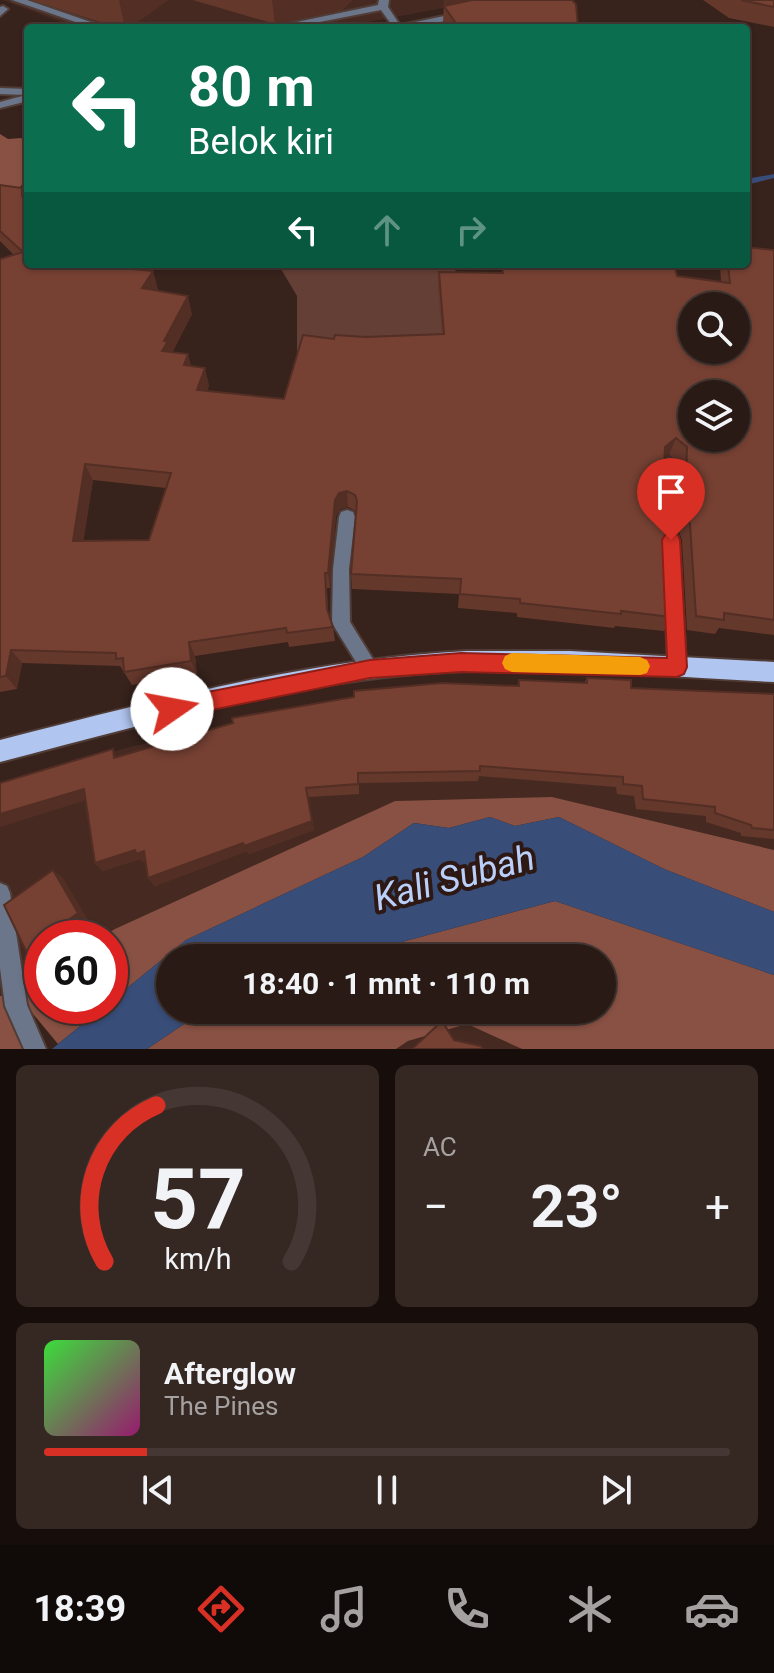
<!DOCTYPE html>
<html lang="id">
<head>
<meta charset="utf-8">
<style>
	:root { --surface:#291a15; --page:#352722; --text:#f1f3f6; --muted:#a5a1a0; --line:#453834; --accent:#d93025 }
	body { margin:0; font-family:Roboto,sans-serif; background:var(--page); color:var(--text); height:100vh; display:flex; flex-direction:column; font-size:30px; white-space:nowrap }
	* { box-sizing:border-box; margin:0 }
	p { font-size:26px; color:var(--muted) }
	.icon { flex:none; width:44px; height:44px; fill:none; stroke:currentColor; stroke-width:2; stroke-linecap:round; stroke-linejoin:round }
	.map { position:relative; height:1049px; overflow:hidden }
	.panel { display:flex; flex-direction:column; gap:16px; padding:16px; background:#170e0c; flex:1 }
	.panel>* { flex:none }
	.top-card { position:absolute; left:24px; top:24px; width:726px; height:244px; border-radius:8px; box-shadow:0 2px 6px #0004,0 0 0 2px var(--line); background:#0b6e4f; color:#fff; overflow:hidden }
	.fabs { position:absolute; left:678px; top:292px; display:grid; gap:16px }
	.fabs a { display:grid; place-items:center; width:72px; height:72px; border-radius:50%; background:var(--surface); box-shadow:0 2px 6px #0004,0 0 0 2px var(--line); font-size:40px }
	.speed { position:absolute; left:24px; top:920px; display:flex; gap:16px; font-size:40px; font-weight:700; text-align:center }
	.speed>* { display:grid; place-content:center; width:104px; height:104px; border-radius:50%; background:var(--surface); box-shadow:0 2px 6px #0004,0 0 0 2px var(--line); line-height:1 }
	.speed .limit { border:12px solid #d22; background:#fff; color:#111 }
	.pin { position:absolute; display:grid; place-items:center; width:68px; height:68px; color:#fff; margin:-82px -34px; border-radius:50% 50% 50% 0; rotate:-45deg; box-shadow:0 0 8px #0007 }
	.pin .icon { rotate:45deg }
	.me { position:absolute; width:88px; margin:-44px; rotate:78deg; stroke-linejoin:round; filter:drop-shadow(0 0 6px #0008) }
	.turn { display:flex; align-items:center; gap:28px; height:168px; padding:0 32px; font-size:36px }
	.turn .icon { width:104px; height:104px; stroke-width:2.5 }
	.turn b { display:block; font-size:56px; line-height:68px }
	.lanes { display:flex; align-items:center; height:76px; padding:0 32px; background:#0003; justify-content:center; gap:40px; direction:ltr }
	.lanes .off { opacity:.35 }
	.big { font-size:60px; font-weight:700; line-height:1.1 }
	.panel .card { flex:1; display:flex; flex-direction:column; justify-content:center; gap:12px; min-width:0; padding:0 28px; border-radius:12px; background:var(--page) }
	.panel .dial { align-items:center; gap:0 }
	.dial svg { height:208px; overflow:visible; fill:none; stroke:var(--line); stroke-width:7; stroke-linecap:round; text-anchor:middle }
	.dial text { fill:var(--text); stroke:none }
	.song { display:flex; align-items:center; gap:24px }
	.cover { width:96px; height:96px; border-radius:12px; background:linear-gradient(135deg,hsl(120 70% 55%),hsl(320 70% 35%)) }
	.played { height:8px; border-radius:4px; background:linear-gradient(90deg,var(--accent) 15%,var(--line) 15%) }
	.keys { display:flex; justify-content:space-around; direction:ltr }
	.heat { display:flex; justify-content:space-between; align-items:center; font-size:44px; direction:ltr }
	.panel .tiles { flex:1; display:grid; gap:16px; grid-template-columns:1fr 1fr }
	.card:last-child { grid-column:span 2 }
	.trip { position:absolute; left:156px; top:944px; width:460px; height:80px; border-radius:40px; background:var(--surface); box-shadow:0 2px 6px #0004,0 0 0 2px var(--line); font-weight:700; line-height:80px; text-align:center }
	.dock { display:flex; height:128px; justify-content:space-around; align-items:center; background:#100a08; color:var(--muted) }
	.dock .icon { width:56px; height:56px }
	.dock .current { color:var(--accent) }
	.dock b { font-size:36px; color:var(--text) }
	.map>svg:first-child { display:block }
	.built { fill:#462a22 }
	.green { fill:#633f35 }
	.forest { fill:#885143 }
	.water { fill:#384d78 }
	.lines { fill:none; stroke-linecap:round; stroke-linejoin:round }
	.stream { fill:#384d78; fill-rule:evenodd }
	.service-casing { stroke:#513d37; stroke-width:4 }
	.minor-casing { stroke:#513d37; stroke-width:4 }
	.primary-casing { stroke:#513d37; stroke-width:4 }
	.service { fill:#6c768b; fill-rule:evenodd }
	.minor { fill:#6c768b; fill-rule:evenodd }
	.primary { fill:#b0c5f0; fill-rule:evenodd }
	.wall { fill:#65382c; fill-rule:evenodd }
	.shaded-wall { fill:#532e24 }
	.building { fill:#764133; stroke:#532e24; stroke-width:2; fill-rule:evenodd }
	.route { fill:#d93025; stroke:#8d1f18; stroke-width:2 }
	.slow { fill:#f59e0b }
	.labels { text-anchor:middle; stroke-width:8; stroke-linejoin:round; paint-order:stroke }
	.near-water-label { font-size:36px; font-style:italic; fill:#bacffa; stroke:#2d1813 }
</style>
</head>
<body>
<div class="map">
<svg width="774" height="1049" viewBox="0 0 774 1049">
	<rect width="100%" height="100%" fill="#37221c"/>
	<path class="built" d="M2,0h469v3l-136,25h-258z
		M424,689l350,9v152l-222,-53 -157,4 -295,137h-58v35l-42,23v-213l126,-35 211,-48z
		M467,1024l55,25h-126l12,-8z"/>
	<path class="green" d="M278,264h176l11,52 -21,34 -147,1v-55z"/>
	<path class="forest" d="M0,134l8,5 13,-1 7,6v34l-28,32z
		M552,797l222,53v62l-110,-43 -105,-52 -44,9 -25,-9 -41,11 -35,-5 -51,34 -177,83 -76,62v-64h-10l15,-9 280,-128z
		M555,901l219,74v74h-252l-55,-25 -59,17 -12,8h-249l58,-39h397v-52h-260z
		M42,973v33h63l-47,38 -34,-41 -2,-18z
		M7,995l18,54h-25v-53z"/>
	<path class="water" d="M490,817l25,9 44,-9 105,52 110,43v63l-219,-74 -213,57h-172v52h35l-58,39h-95l53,-43h5v-4l76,-62 177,-83 51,-34 35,5z"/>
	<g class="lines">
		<path class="stream" d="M774,174v4l-28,7v-6z"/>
		<defs>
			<path id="service" d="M12,0h15l81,28h-15z
				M379,0h10l-1,7 14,21h-8l-13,-18 -92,18h-21l110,-23z
				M0,883l7,3 3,7 17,112 19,44h-22l-19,-43 -5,-38z"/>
			<path id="minor" d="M3,6l5,3 -8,7v-9z
				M464,12l5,3 -2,2 -59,11h-22z
				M0,88l28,1v12l-28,7v-6l26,-7 -26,-1z
				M669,458l8,6 -3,62 5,14 7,127 -3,6 -6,2 -6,-2 -3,-6 -5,-127 -5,-14 3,-62z
				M347,510l6,2 2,5 -6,52 1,53 29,47 -3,6 -6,2 -6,-2 -32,-52 1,-54 6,-52 2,-5z"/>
			<path id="primary" d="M467,651h103l204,11v20c-119,-6 -239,-18 -358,-8 -141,12 -280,53 -416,88v-22c154,-39 308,-81 467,-89z"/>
		</defs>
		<use href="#service" class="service-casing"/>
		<use href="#minor" class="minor-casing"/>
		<use href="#primary" class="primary-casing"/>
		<use href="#service" class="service"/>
		<use href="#minor" class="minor"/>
		<use href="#primary" class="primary"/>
	</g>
	<path class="wall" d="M31,0h137l-39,28h-10z
		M193,0h159l-10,10 -67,14z
		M444,0h128l6,28 -134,-3 -1,-1z
		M703,0h71v27l-45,-9z
		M0,185l23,7 89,75 46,22 -1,1 35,24 -20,39 19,13 18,19 -2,6 77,8 50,-60 108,-5 -4,-43 1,-19 63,1v-7h31v-2h141l3,12 44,6 -1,-18h26l28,-14v385l-55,-7 -4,6 -28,-4 -5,-90 -5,-14 3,-62 -11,-9 -5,4 -2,51 9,107 -7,14 -49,-5 -1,2 -97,-11v-4l-59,-5 1,-14 -107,-5 -1,-15 5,-62v-1l-8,-4 -8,2 -4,7 -6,72h-3l1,24 5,15 2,14 -46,6 -1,-5 -93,14 2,18 -65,11 -12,-19 -98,-3 -5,26 -17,3v-433l14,-4 -14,-14zM93,480l73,8 -17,52 -66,1z
		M587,678l44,10 143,6v145l-33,-3v-3l-35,-11v-6l-70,-7 -2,-13 -17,-2 -1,-7 -137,-11 -1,5 -119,2v11l-51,3 6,33 -65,24 -2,-3 -92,35 -7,-8 -3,-17 -2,1 -3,-3 -37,12 -8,-8 23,-107 399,-70 2,-6 65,3z"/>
	<path class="shaded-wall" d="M119,0h49l-39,28h-4z
		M272,0h80l-10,10 -67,14z
		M444,0h64l-64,6z
		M153,271l5,18 -11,17 -5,-18z
		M188,296l4,18 -21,40 -9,-3 2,-10z
		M188,354l5,18 -9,-7z
		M205,368l4,17 -7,23 -5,-18z
		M676,438l-7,17 -11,9 7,-17z
		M85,464l8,16 -12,77 -8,-16z
		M347,491l1,16 -8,2 -4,7 -6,72 -2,-15 7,-73 4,-7z
		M189,642l6,14 2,18 -6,-13z
		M11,650l11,13 -5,26 -11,-13z
		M306,788l8,42 -65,24 -2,-3 -92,35 -7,-8z
		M84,789l9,9 -93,29v-13z
		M135,850l9,1 7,8 -8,3 -3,-3 -37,12 -8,-8z
		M53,870l10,8 25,42 -24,18h-20z
		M42,940v14l-4,3 -12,-6z"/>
	<path class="building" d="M472,0h100l4,4 2,24h-136v-3h15l-13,-19z
		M741,0h33v7z
		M28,184v80h75v2l50,5 -11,17 46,8 -24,45h4l-6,10 26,3 -4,11 21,3 -8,22 87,9 19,-64 31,4 1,-4 30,2 79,-3 -5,-62 64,1 -1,-7 36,-1v-1h136l3,12 53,7 -2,-19h18v-17l28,3v370l-50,-7v7l-28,-4 -6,-92 -5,-14 2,-63 -11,-9 -11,9 -3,63 5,15 4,92 -50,-6v3l-101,-11v-4l-60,-5 1,-15 -110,-5 6,-73 -2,-6 -8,-4 -8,2 -4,7 -7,73h-3l2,36 6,18 -46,6 -1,-5 -97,14 2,19 -67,11 -1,-14 -7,1v-6l-105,-3 -5,26 -6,1v-418l23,-7 -23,-21v-46l22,3v6zM692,306h44v44h-44zM692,394h44v44h-44zM85,464l86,9 -22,67 -76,1z
		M587,678l44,2v8l143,6v136l-22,-2 -1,-3 -36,-12v-6l-72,-8 -1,-13 -19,-2v-7l-143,-11v5l-122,2v11l-52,4 6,33 -68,25 -1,-3 -95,35 -4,-27 -8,3 -1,-4 -40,13 -11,-74 -84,25v-31l113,-34 1,9 119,-35 -1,-5 122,-21v-6l88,-8 77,3v-6l68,3z
		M53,870l25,43 -34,25h-2v2l-16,11 -22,-46z
		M442,1021l12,19 27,6 2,3h-69l-1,-1z"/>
	<path class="route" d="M671,532l7,3 2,5 7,127 -3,7 -7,3 -216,-5 -91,6 -198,40 -8,-2 -3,-7 3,-7 8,-3 198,-39 91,-7 206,5 -5,-118 3,-5z"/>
	<path class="slow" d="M512,653l128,4 7,3 3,6 -3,7 -7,2 -128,-3 -7,-3 -3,-6 3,-7z"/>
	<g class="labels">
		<g class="near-water-label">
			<text transform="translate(454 877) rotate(-15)" y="13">Kali Subah</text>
		</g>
	</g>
</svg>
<div class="fabs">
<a><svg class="icon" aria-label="search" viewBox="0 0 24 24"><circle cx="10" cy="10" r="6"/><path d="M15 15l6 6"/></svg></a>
<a><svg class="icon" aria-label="layers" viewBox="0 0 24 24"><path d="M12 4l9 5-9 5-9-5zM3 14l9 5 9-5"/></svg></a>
</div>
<div class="speed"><div class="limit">60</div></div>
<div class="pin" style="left:671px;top:540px;background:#d93025"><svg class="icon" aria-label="arrive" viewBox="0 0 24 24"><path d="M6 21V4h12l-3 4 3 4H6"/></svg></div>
<svg class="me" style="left:172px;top:709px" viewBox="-20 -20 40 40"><circle r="19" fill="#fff"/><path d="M0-13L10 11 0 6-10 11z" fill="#d93025"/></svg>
<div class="trip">18:40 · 1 mnt · 110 m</div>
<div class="top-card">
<div class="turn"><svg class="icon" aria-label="left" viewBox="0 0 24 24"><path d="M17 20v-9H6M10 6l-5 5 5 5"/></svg><div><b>80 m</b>Belok kiri</div></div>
<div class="lanes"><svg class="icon" aria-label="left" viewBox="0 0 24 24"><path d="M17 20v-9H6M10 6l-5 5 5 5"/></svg><svg class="icon off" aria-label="ahead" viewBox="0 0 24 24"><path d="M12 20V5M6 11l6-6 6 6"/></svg><svg class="icon off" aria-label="right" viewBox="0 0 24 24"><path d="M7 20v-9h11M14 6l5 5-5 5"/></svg></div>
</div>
</div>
<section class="panel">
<div class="tiles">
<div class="card dial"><svg viewBox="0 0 100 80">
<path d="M14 69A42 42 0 1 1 86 69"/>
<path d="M14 69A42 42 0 0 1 34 9" stroke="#d93025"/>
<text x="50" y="56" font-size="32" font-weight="700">57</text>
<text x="50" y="72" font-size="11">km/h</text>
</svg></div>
<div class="card"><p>AC</p>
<div class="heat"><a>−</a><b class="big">23°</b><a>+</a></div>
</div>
<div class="card">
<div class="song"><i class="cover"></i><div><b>Afterglow</b><p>The Pines</p></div></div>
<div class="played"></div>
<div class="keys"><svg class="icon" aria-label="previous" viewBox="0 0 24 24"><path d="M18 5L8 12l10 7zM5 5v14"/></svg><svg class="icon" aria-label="pause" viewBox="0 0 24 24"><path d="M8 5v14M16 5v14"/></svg><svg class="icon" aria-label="next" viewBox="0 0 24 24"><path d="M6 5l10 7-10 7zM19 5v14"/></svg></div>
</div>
</div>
</section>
<nav class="dock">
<b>18:39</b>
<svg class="icon current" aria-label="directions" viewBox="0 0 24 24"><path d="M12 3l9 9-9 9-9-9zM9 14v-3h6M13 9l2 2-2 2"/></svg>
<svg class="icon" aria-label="music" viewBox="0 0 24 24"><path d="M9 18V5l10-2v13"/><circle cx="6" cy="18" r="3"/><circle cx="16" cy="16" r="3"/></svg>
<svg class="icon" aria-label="phone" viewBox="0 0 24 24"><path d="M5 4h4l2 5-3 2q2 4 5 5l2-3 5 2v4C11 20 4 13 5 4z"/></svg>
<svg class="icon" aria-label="climate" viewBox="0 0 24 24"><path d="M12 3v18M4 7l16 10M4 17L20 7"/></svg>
<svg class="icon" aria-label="car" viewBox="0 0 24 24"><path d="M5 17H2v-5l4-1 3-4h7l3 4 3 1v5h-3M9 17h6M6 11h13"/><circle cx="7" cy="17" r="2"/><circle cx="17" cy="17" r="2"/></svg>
</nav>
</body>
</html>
